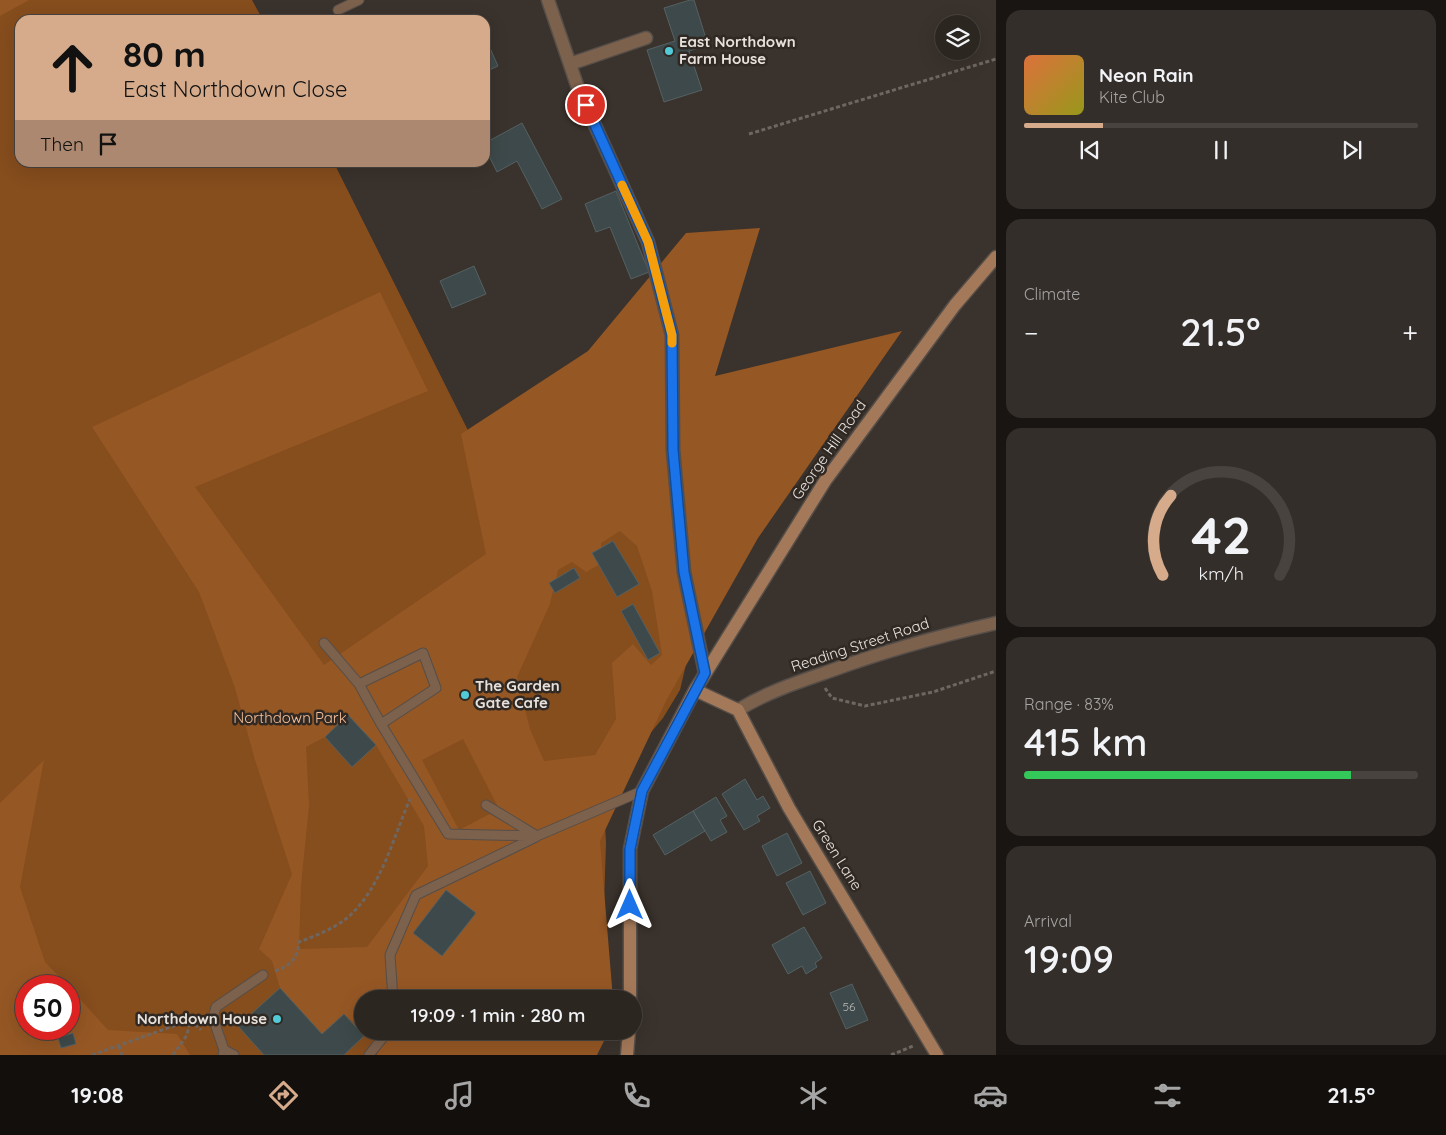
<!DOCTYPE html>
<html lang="en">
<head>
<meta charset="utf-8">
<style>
	:root { --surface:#2c2621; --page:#342e2a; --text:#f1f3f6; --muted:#a6a5a5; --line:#48433f; --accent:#d6ab8b }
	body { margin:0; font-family:Quicksand,sans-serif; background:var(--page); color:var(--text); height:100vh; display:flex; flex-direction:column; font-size:19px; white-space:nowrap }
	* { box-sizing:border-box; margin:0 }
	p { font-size:16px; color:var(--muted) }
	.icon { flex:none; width:28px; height:28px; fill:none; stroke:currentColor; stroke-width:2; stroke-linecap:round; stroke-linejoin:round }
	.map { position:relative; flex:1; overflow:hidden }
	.drawer { display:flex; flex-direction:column; gap:10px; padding:10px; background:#181512; width:450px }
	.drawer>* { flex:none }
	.banner { position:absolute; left:15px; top:15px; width:475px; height:152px; border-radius:15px; box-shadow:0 5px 20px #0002,0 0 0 1px var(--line); background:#d6ab8b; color:#111; overflow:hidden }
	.tools { position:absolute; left:935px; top:15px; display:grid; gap:10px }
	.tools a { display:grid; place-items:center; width:45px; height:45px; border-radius:50%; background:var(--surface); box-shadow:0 5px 20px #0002,0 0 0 1px var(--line); font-size:25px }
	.speed { position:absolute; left:15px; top:975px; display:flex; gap:10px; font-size:25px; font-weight:700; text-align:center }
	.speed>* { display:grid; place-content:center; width:65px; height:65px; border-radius:50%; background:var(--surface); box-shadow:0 5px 20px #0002,0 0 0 1px var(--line); line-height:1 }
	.speed .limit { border:8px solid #d22; background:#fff; color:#111 }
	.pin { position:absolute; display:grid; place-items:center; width:42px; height:42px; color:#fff; margin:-21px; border:2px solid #fff; border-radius:50%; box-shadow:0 1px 5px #0007 }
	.me { position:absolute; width:55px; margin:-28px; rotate:0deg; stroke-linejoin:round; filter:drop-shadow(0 0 4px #0008) }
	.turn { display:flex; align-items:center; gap:18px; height:105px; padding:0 25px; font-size:22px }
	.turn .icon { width:65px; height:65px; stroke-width:2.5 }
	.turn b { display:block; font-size:35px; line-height:42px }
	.then { display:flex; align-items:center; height:48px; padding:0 25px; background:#0003; gap:10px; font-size:19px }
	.big { font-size:38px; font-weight:600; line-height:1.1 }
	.drawer .widget { flex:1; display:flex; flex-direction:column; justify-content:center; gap:8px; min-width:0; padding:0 18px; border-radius:15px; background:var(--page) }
	.drawer .dial { align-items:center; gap:0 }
	.dial svg { height:130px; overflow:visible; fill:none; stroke:var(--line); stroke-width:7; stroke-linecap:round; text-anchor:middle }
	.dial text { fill:var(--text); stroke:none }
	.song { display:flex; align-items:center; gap:15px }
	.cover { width:60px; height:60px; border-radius:8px; background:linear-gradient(135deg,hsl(20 70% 55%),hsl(60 70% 35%)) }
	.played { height:5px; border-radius:2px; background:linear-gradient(90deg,var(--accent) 20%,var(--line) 20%) }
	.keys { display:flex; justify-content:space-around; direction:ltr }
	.heat { display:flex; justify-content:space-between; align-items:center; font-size:28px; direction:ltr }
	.charge { height:8px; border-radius:4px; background:linear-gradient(90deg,#34c759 83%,var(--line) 0) }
	.trip { position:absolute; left:354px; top:990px; width:288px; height:50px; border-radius:25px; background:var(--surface); box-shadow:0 5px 20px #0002,0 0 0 1px var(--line); font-weight:600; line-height:50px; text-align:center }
	.tabs { display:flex; height:80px; justify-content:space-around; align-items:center; background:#120f0d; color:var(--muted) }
	.tabs .icon { width:35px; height:35px }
	.tabs .active { color:var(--accent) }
	.tabs b { font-size:22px; color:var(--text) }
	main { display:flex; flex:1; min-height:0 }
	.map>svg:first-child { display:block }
	.green { fill:#864d1d; fill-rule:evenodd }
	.forest { fill:#955724; fill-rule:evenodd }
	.building { fill:#3d494a; stroke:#556162 }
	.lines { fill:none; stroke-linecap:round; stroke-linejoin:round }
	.service-casing { stroke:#564e48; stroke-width:11 }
	.minor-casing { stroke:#564e48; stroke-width:15 }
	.tertiary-casing { stroke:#564e48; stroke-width:15 }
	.secondary-casing { stroke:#564e48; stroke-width:15 }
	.path { stroke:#6e6761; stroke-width:3; stroke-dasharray:4 2.5; stroke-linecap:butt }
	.service { stroke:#7c614d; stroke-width:9 }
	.minor { stroke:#7c614d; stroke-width:12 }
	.tertiary { stroke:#7c614d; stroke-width:12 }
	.secondary { stroke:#a47959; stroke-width:12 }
	.route-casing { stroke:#114b97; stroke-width:12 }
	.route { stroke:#1a73e8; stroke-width:9 }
	.slow { stroke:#f59e0b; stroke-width:9 }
	.poi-dot { fill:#52cbd8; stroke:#302822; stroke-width:2 }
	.labels { text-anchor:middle; stroke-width:5; stroke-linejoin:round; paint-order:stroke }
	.number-label { font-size:12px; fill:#bcbbb8 }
	.poi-label { font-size:15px; font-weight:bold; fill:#e7e1dd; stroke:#302822; text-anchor:start }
	.street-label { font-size:15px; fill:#e7e1dd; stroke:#302822 }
	.park-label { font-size:15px; fill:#f8c19b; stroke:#302822 }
</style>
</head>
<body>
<main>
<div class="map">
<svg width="996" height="1055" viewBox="0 0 996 1055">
	<rect width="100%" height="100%" fill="#3a322c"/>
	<path class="green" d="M0,0h252l11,20h-243v142l314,1 200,399 135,-68 19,162 -8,34 -17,28 -60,72 3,53 -5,156h-239v32h235l-5,24h-592zM26,986h43v43h-43z"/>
	<path class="forest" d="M0,0h29l-29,16z
		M760,228l-45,148 187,-45 -144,207 -92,163 -66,140 13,158h-251v27l-2,2 -16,-14 -22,20 -42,-46 -8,-27 -13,-12 33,-75 -37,-114 -20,-72 -36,-96 -107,-165 288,-135 48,99 -233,96 129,178 162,-111 -25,-120 127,-83 98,-118zM620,531l17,15 15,45 10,64 -11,10 -18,-21 -21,19 4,56 -21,36 -51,6 -14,-32 -13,-52 33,-73 8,-34 14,-8 14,10 16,-9 -1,-20zM348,715l28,30 48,81 4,40 -61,81 -68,2 2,-64 8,-80 -3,-58 19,-10zM463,739l36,70 -40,21 -37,-70zM446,890l29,24 -33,42 -29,-23z
		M44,760l-24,127 25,75 23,24h-42v43h43v-42l39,43 69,4 13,21h-190v-252z
		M382,1031h227l-12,24h-220z"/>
	<path class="building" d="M690,0h4l14,45 -19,6 13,39 -38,12 -17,-52 28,-9 -11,-33z
		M474,14l3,6h-17z
		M485,37l13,29 -13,6z
		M522,123l40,76 -20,10 -25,-48 -20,11 -12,-24v-5z
		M616,191l33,81 -18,7 -21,-52 -14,5 -11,-28z
		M474,266l12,28 -34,14 -12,-27z
		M613,541l26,43 -22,13 -25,-44z
		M574,568l6,10 -25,15 -6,-10z
		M633,604l27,49 -12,7 -27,-49z
		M348,715l28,30 -24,22 -27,-30z
		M745,779l12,21 6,-4 7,12 -13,8 3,5 -16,9 -22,-36z
		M716,797l11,19 -7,4 7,12 -16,9 -18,-30z
		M693,811l12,20 -40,24 -12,-20z
		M787,833l15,30 -25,13 -15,-30z
		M810,871l16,32 -23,12 -17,-32z
		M446,890l30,23 -34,43 -29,-23z
		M804,927l18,31 -7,5 2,4 -11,7 -4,-8 -14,8 -16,-29z
		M852,984l16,36 -22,9 -16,-36z
		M280,988l42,46 22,-20 20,22 -20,19h-80l-26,-29z
		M73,1033l3,11 -15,4 -3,-10z"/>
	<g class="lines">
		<defs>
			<path id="service" d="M338,10l21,-10
				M324,643l35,41 22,40 67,110 89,2 105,-45
				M359,684l64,-31 13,35 -55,36
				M486,805l51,31
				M393,999l-3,-44 26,-60 120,-58
				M224,1050l-11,-32 3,-11 47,-32
				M223,1055l1,-5 10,5
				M369,1055l19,-24"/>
			<path id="minor" d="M548,0l30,88 70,154 24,93 1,115 11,122 21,101
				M570,64l76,-26"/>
			<path id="tertiary" d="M738,710c29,-18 60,-28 92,-39 54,-20 109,-35 166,-48"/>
			<path id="secondary" d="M695,690l43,20 51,98 148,247
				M630,999v-150l12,-58 53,-101 130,-209 130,-176 41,-48
				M627,1055l2,-24"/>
		</defs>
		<use href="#service" class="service-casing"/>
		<use href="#minor" class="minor-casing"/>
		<use href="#tertiary" class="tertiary-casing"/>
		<use href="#secondary" class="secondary-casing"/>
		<path class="path" d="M749,134l247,-75
			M825,688l7,10 33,8 68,-14 63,-21
			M275,971c15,-5 23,-13 24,-29 16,-6 34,-13 48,-24 34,-29 46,-80 63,-119
			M190,1020l11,10
			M119,1046l3,9
			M92,1055l98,-35
			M173,1055l14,-20 3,-14
			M891,1055l22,-9"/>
		<use href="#service" class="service"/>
		<use href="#minor" class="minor"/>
		<use href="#tertiary" class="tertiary"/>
		<use href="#secondary" class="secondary"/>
	</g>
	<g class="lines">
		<defs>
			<path id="route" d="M586,105l62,137 24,93 1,115 11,122 21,101 -63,118 -12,58v56"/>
		</defs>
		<use href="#route" class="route-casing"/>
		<use href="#route" class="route"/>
		<path class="slow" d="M622,185l26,57 24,93v8"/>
	</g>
	<g class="poi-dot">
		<circle cx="669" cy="51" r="5"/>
		<circle cx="465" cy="695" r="5"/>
		<circle cx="277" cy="1019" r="5"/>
	</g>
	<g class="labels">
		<g class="number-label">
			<text x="849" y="1011">56</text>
		</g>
		<g class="poi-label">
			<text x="679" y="47">East Northdown<tspan x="679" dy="17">Farm House</tspan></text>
			<text x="475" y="691">The Garden<tspan x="475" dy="17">Gate Cafe</tspan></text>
			<text x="267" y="1024" text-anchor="end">Northdown House</text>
		</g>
		<g class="street-label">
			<text transform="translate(829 450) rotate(-55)" y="5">George Hill Road</text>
			<text transform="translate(860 645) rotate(-18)" y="5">Reading Street Road</text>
			<text transform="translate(837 855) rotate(58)" y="5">Green Lane</text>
		</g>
		<g class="park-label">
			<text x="290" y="723">Northdown Park</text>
		</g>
	</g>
</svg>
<div class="tools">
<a><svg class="icon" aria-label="layers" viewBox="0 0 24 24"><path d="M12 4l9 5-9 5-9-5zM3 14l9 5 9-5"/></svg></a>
</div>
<div class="speed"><div class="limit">50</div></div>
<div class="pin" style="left:586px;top:105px;background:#d93025"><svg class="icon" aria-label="arrive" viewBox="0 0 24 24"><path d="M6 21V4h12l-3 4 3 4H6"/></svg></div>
<svg class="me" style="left:630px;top:905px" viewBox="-20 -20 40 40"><path d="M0-17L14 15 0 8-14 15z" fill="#1a73e8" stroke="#fff" stroke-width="4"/></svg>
<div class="trip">19:09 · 1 min · 280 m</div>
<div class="banner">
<div class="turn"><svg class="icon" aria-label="ahead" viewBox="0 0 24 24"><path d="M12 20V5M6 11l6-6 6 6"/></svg><div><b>80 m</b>East Northdown Close</div></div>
<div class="then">Then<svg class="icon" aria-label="arrive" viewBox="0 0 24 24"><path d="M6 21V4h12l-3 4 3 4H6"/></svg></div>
</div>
</div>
<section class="drawer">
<div class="widget">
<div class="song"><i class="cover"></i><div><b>Neon Rain</b><p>Kite Club</p></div></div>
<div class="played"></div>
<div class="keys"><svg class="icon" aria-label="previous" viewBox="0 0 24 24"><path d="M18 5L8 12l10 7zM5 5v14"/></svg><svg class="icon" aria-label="pause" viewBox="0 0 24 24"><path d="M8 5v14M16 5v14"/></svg><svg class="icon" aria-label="next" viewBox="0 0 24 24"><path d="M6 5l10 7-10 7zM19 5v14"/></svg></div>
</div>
<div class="widget"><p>Climate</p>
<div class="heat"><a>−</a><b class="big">21.5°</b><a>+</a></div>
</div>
<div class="widget dial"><svg viewBox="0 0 100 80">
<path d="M14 69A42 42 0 1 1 86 69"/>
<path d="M14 69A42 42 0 0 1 19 20" stroke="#d6ab8b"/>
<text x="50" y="56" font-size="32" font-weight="700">42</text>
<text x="50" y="72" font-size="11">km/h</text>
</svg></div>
<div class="widget"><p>Range · 83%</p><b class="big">415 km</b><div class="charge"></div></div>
<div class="widget"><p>Arrival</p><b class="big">19:09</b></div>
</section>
</main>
<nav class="tabs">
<b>19:08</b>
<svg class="icon active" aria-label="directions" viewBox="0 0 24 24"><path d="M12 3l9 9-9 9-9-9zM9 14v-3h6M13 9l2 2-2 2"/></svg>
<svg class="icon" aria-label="music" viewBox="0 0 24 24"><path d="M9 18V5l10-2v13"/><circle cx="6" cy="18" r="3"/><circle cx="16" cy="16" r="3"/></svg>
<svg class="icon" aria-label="phone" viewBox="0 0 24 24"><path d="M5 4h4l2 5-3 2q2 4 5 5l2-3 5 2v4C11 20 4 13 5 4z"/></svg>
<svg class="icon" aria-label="climate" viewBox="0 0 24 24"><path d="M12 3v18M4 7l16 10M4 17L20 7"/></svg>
<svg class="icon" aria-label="car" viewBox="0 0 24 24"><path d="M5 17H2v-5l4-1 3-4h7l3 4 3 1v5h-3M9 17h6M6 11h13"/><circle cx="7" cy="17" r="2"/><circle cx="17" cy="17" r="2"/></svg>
<svg class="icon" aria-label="filters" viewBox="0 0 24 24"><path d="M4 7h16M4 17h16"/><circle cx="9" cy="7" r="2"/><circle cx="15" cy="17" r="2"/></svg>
<b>21.5°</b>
</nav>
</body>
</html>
